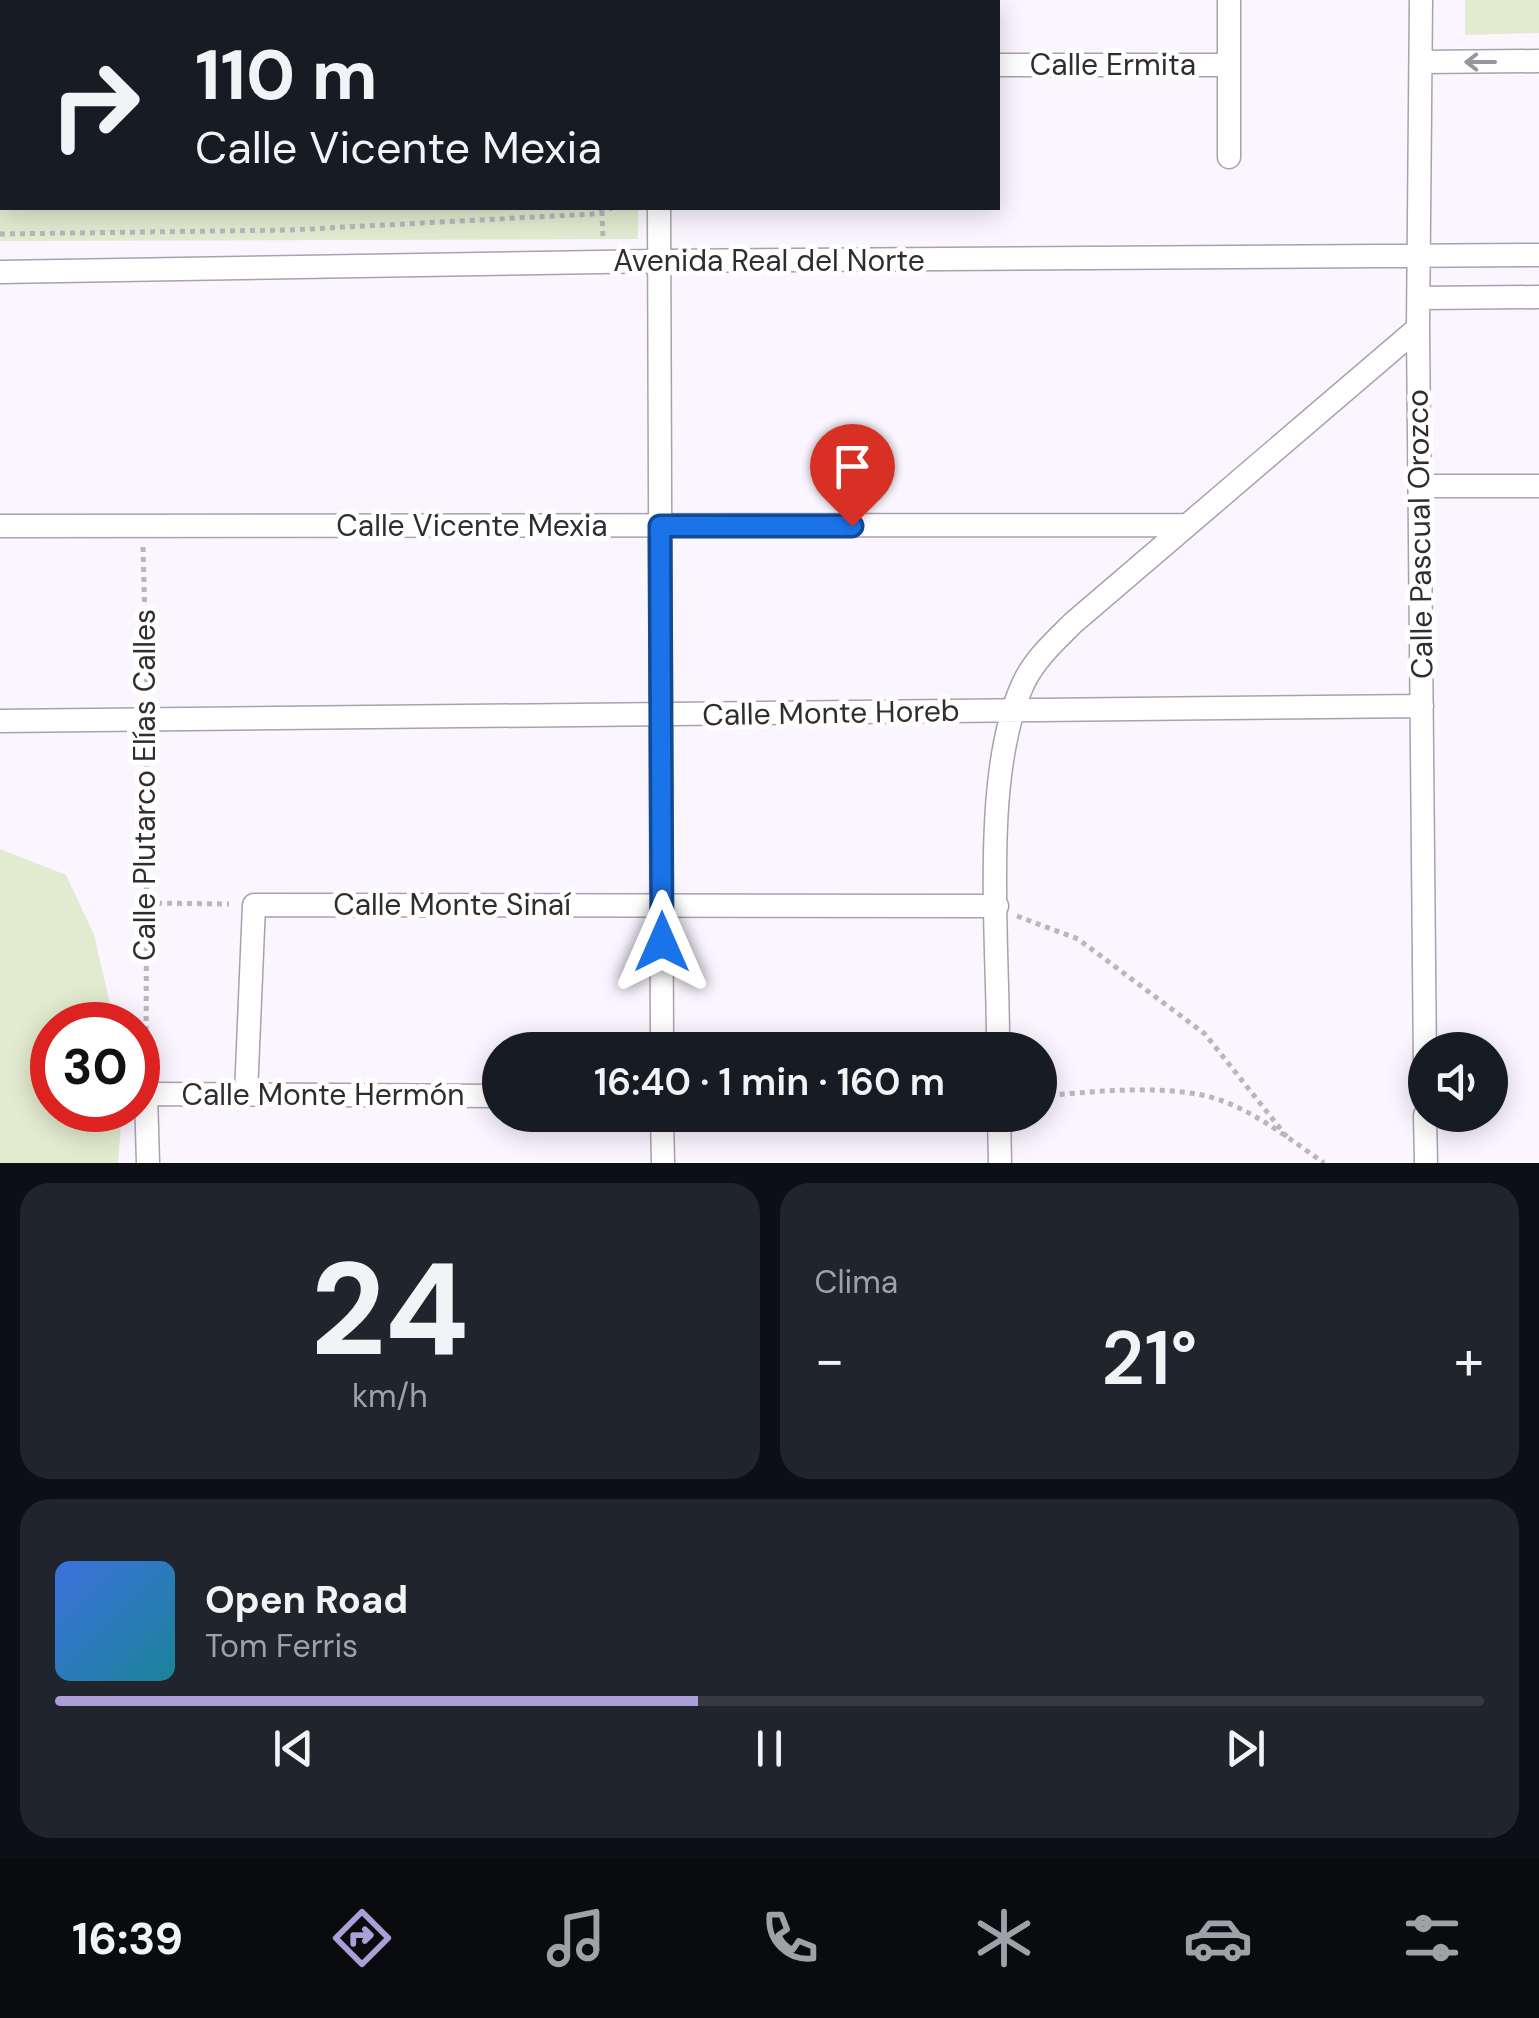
<!DOCTYPE html>
<html lang="es">
<head>
<meta charset="utf-8">
<style>
	:root { --surface:#171b24; --page:#20242c; --text:#f1f3f6; --muted:#9ea1a6; --line:#363941; --accent:#aaa0d7 }
	body { margin:0; font-family:"DM Sans",sans-serif; background:var(--page); color:var(--text); height:100vh; display:flex; flex-direction:column; font-size:38px; white-space:nowrap }
	* { box-sizing:border-box; margin:0 }
	p { font-size:32px; color:var(--muted) }
	.icon { flex:none; width:55px; height:55px; fill:none; stroke:currentColor; stroke-width:2; stroke-linecap:round; stroke-linejoin:round }
	.map { position:relative; height:1163px; overflow:hidden }
	.side { display:flex; flex-direction:column; gap:20px; padding:20px; background:#0d0f14; flex:1 }
	.side>* { flex:none }
	.guide { position:absolute; left:0px; top:0px; width:1000px; height:210px; box-shadow:0 5px 25px #0003; background:#171b24; color:var(--text); overflow:hidden }
	.fabs { position:absolute; left:1408px; top:1032px; display:grid; gap:20px }
	.fabs a { display:grid; place-items:center; width:100px; height:100px; border-radius:50%; background:var(--surface); box-shadow:0 5px 25px #0003; font-size:50px }
	.speed { position:absolute; left:30px; top:1002px; display:flex; gap:20px; font-size:50px; font-weight:700; text-align:center }
	.speed>* { display:grid; place-content:center; width:130px; height:130px; border-radius:50%; background:var(--surface); box-shadow:0 5px 25px #0003; line-height:1 }
	.speed .limit { border:15px solid #d22; background:#fff; color:#111 }
	.pin { position:absolute; display:grid; place-items:center; width:85px; height:85px; color:#fff; margin:-102px -42px; border-radius:50% 50% 50% 0; rotate:-45deg; box-shadow:0 0 10px #0007 }
	.pin .icon { rotate:45deg }
	.me { position:absolute; width:110px; margin:-55px; rotate:0deg; stroke-linejoin:round; filter:drop-shadow(0 0 8px #0008) }
	.turn { display:flex; align-items:center; gap:35px; height:210px; padding:0 30px; font-size:45px }
	.turn .icon { width:130px; height:130px; stroke-width:2.5 }
	.turn b { display:block; font-size:70px; line-height:85px }
	.big { font-size:75px; font-weight:600; line-height:1.1 }
	.side .card { flex:1; display:flex; flex-direction:column; justify-content:center; gap:15px; min-width:0; padding:0 35px; border-radius:30px; background:var(--page) }
	.side .dial { align-items:center; gap:0 }
	.dial b { font-size:130px; line-height:1 }
	.song { display:flex; align-items:center; gap:30px }
	.cover { width:120px; height:120px; border-radius:15px; background:linear-gradient(135deg,hsl(220 70% 55%),hsl(190 70% 35%)) }
	.played { height:10px; border-radius:5px; background:linear-gradient(90deg,var(--accent) 45%,var(--line) 45%) }
	.keys { display:flex; justify-content:space-around; direction:ltr }
	.heat { display:flex; justify-content:space-between; align-items:center; font-size:55px; direction:ltr }
	.side .tiles { flex:1; display:grid; gap:20px; grid-template-columns:1fr 1fr }
	.card:last-child { grid-column:span 2 }
	.trip { position:absolute; left:482px; top:1032px; width:575px; height:100px; border-radius:50px; background:var(--surface); box-shadow:0 5px 25px #0003; font-weight:600; line-height:100px; text-align:center }
	.dock { display:flex; height:160px; justify-content:space-around; align-items:center; background:#090b0e; color:var(--muted) }
	.dock .icon { width:70px; height:70px }
	.dock .current { color:var(--accent) }
	.dock b { font-size:45px; color:var(--text) }
	.map>svg:first-child { display:block }
	.green { fill:#e2ebcf }
	.lines { fill:none; stroke-linecap:round; stroke-linejoin:round }
	.street-casing { stroke:#a9a1af; stroke-width:25 }
	.path { stroke:#bab6be; stroke-width:5; stroke-dasharray:5 5; stroke-linecap:butt }
	.street { stroke:#fff; stroke-width:22 }
	.oneway { stroke:#989698 }
	.route-casing { stroke:#114b97; stroke-width:25 }
	.route { stroke:#1a73e8; stroke-width:18 }
	.labels { text-anchor:middle; stroke-width:10; stroke-linejoin:round; paint-order:stroke }
	.street-label { font-size:30px; fill:#302d32; stroke:#fff }
</style>
</head>
<body>
<div class="map">
<svg width="1539" height="1163" viewBox="0 0 1539 1163">
	<rect width="100%" height="100%" fill="#faf5fe"/>
	<path class="green" d="M0,0h637l-635,2v206h636v31l-638,2z
		M1465,0h74v33l-74,2z
		M0,849l66,26 28,60 21,90h-63v85h70l-4,53h-118z"/>
	<g class="lines">
		<defs>
			<path id="street" d="M658,0v2
				M853,0v2
				M1229,0v157
				M1421,0l-3,328 7,740
				M1421,62l118,-1
				M998,65h231
				M659,208l3,842
				M0,272l659,-11 880,-6
				M1420,298l119,-1
				M1420,486h119
				M0,526l1185,-1
				M0,721l1422,-15
				M998,1050c1,-103 -18,-276 26,-368 11,-23 31,-41 49,-59l345,-295
				M246,1094l8,-189 743,1
				M662,1115l1,48
				M999,1115l1,48
				M1425,1115l1,48
				M148,1163l-2,-69 354,2"/>
		</defs>
		<use href="#street" class="street-casing"/>
		<path class="path" d="M622,0v2
			M602,211l1,27
			M0,234l290,-4 302,-16 20,-6
			M143,547l4,149
			M147,903l82,1
			M1017,916l61,23 127,95 82,103
			M146,1071l1,-329
			M1040,1096c52,-4 111,-11 162,-1 44,9 86,43 122,68"/>
		<use href="#street" class="street"/>
	</g>
	<defs><path id="oneway-shaft" d="M-6 0H5M1.5-3L5.5 0L1.5 3" fill="none" stroke-width="1.6" stroke-linecap="round" stroke-linejoin="round" transform="scale(2.5)"/></defs>
	<use class="oneway" href="#oneway-shaft" transform="translate(1480 62) rotate(180)"/>
	<g class="lines">
		<defs>
			<path id="route" d="M662,942l-2,-416h192"/>
		</defs>
		<use href="#route" class="route-casing"/>
		<use href="#route" class="route"/>
	</g>
	<g class="labels">
		<g class="street-label">
			<text x="1113" y="75">Calle Ermita</text>
			<text x="769" y="271">Avenida Real del Norte</text>
			<text x="472" y="536">Calle Vicente Mexia</text>
			<text transform="translate(1420 534) rotate(-91)" y="10">Calle Pascual Orozco</text>
			<text transform="translate(831 713) rotate(-1)" y="10">Calle Monte Horeb</text>
			<text transform="translate(145 785) rotate(-90)" y="10">Calle Plutarco Elías Calles</text>
			<text x="452" y="915">Calle Monte Sinaí</text>
			<text x="323" y="1105">Calle Monte Hermón</text>
		</g>
	</g>
</svg>
<div class="fabs">
<a><svg class="icon" aria-label="sound" viewBox="0 0 24 24"><path d="M4 9h4l5-4v14l-5-4H4zM17 9q2 3 0 6"/></svg></a>
</div>
<div class="speed"><div class="limit">30</div></div>
<div class="pin" style="left:852px;top:526px;background:#d93025"><svg class="icon" aria-label="arrive" viewBox="0 0 24 24"><path d="M6 21V4h12l-3 4 3 4H6"/></svg></div>
<svg class="me" style="left:662px;top:942px" viewBox="-20 -20 40 40"><path d="M0-17L14 15 0 8-14 15z" fill="#1a73e8" stroke="#fff" stroke-width="4"/></svg>
<div class="trip">16:40 · 1 min · 160 m</div>
<div class="guide">
<div class="turn"><svg class="icon" aria-label="right" viewBox="0 0 24 24"><path d="M7 20v-9h11M14 6l5 5-5 5"/></svg><div><b>110 m</b>Calle Vicente Mexia</div></div>
</div>
</div>
<section class="side">
<div class="tiles">
<div class="card dial"><b>24</b><p>km/h</p></div>
<div class="card"><p>Clima</p>
<div class="heat"><a>−</a><b class="big">21°</b><a>+</a></div>
</div>
<div class="card">
<div class="song"><i class="cover"></i><div><b>Open Road</b><p>Tom Ferris</p></div></div>
<div class="played"></div>
<div class="keys"><svg class="icon" aria-label="previous" viewBox="0 0 24 24"><path d="M18 5L8 12l10 7zM5 5v14"/></svg><svg class="icon" aria-label="pause" viewBox="0 0 24 24"><path d="M8 5v14M16 5v14"/></svg><svg class="icon" aria-label="next" viewBox="0 0 24 24"><path d="M6 5l10 7-10 7zM19 5v14"/></svg></div>
</div>
</div>
</section>
<nav class="dock">
<b>16:39</b>
<svg class="icon current" aria-label="directions" viewBox="0 0 24 24"><path d="M12 3l9 9-9 9-9-9zM9 14v-3h6M13 9l2 2-2 2"/></svg>
<svg class="icon" aria-label="music" viewBox="0 0 24 24"><path d="M9 18V5l10-2v13"/><circle cx="6" cy="18" r="3"/><circle cx="16" cy="16" r="3"/></svg>
<svg class="icon" aria-label="phone" viewBox="0 0 24 24"><path d="M5 4h4l2 5-3 2q2 4 5 5l2-3 5 2v4C11 20 4 13 5 4z"/></svg>
<svg class="icon" aria-label="climate" viewBox="0 0 24 24"><path d="M12 3v18M4 7l16 10M4 17L20 7"/></svg>
<svg class="icon" aria-label="car" viewBox="0 0 24 24"><path d="M5 17H2v-5l4-1 3-4h7l3 4 3 1v5h-3M9 17h6M6 11h13"/><circle cx="7" cy="17" r="2"/><circle cx="17" cy="17" r="2"/></svg>
<svg class="icon" aria-label="filters" viewBox="0 0 24 24"><path d="M4 7h16M4 17h16"/><circle cx="9" cy="7" r="2"/><circle cx="15" cy="17" r="2"/></svg>
</nav>
</body>
</html>
